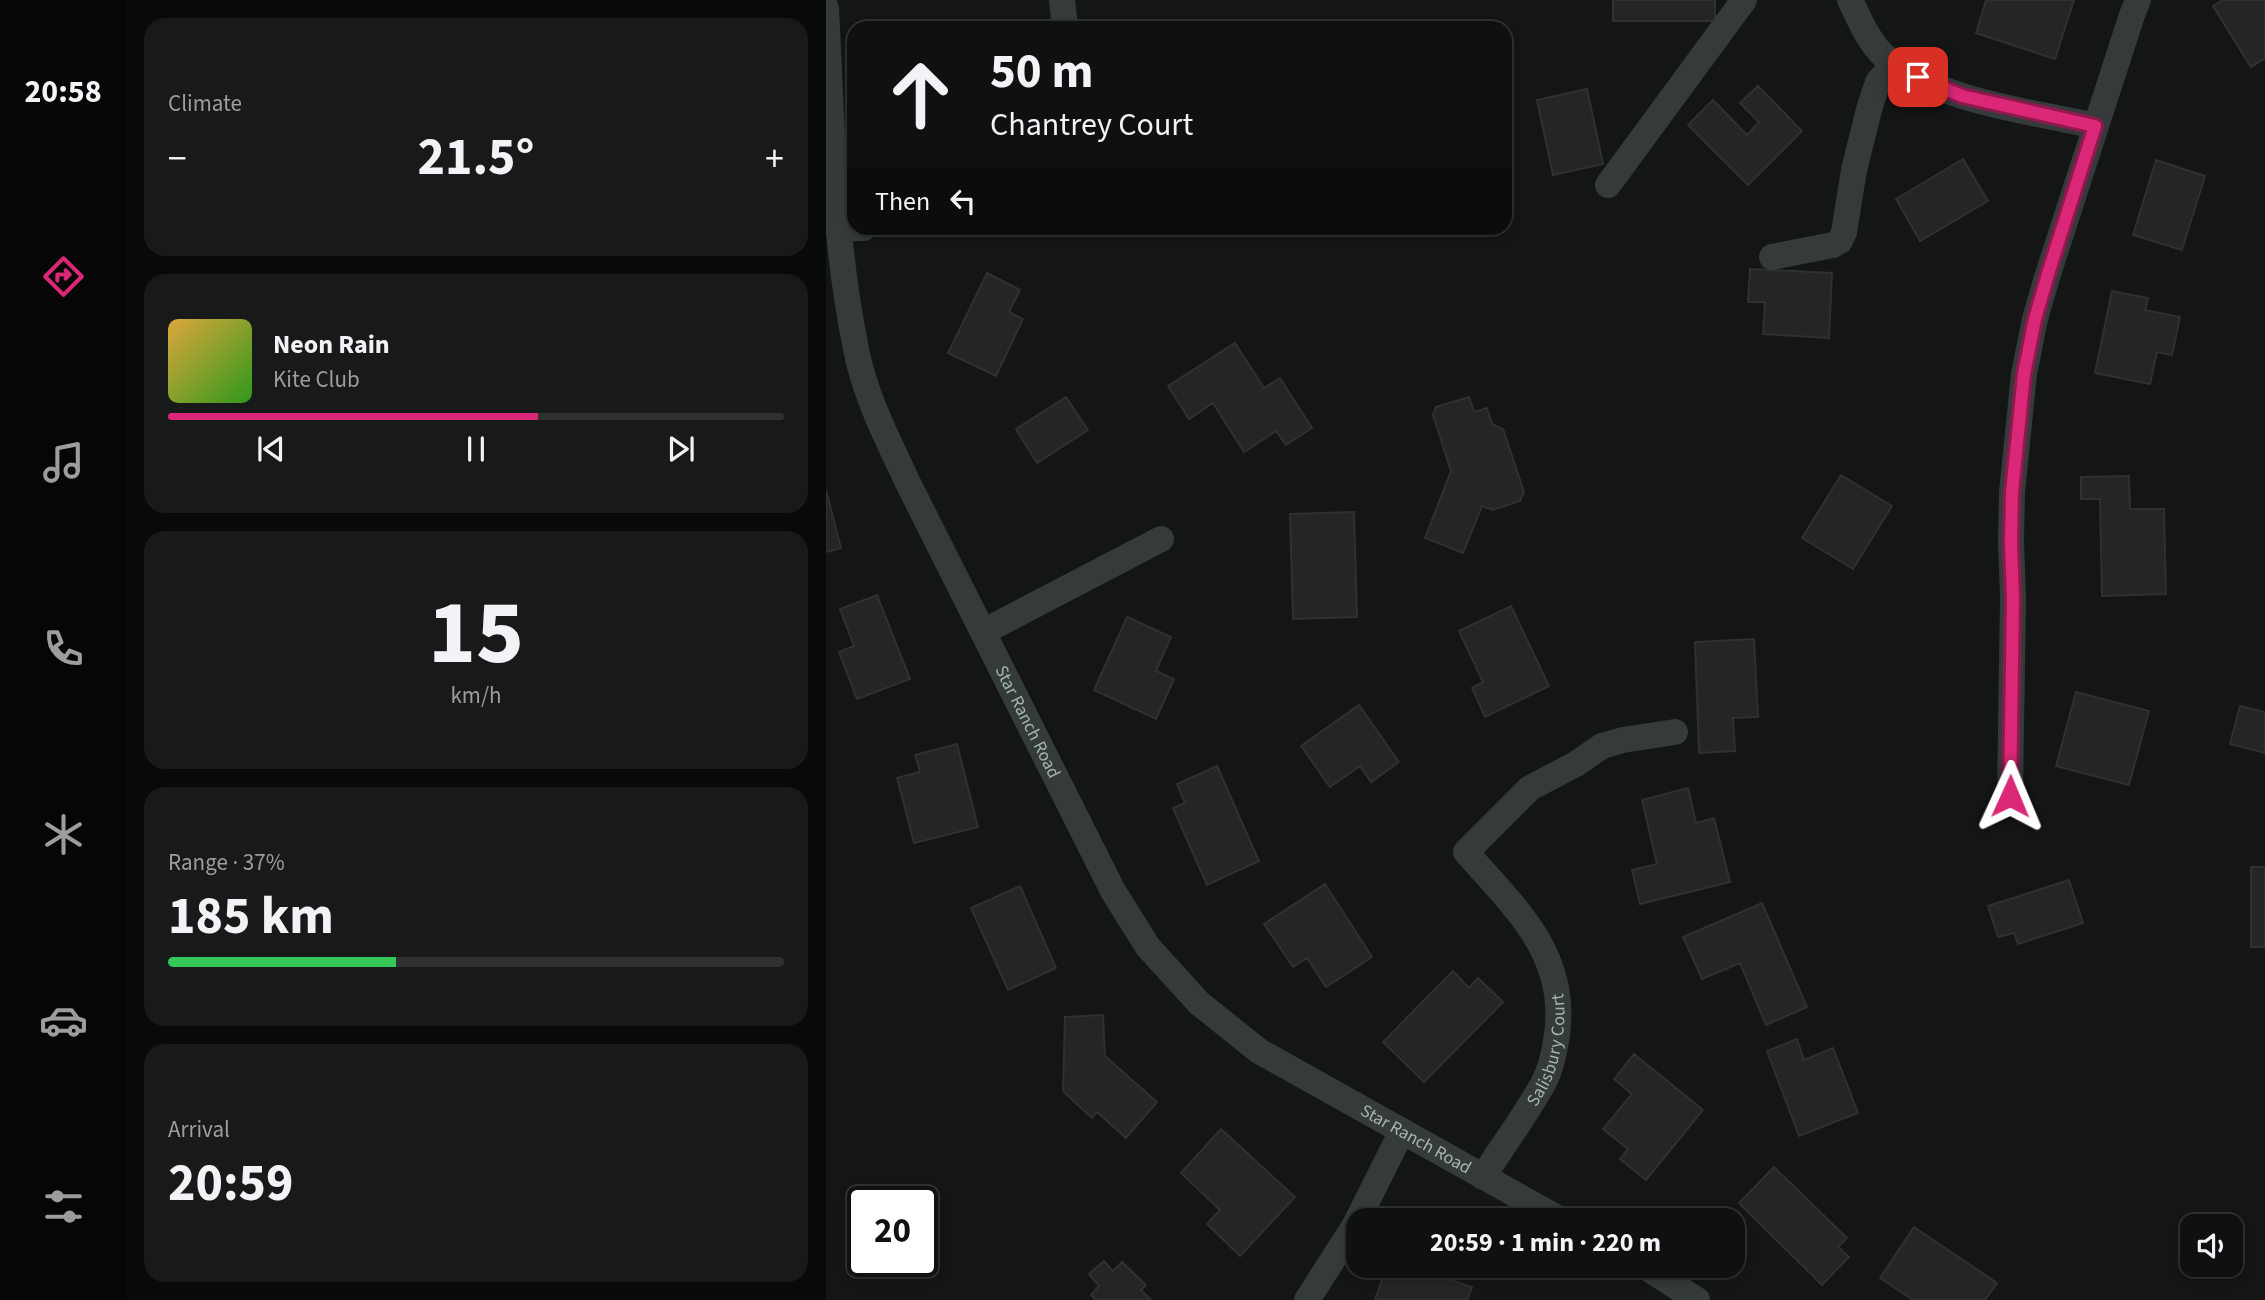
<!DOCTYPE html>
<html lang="en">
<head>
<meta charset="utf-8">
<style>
	:root { --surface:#0f1010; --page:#181919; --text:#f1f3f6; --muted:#9b9d9f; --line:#2f3030; --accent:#db2777 }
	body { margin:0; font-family:"Source Sans 3",sans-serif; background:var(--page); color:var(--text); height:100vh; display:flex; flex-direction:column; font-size:26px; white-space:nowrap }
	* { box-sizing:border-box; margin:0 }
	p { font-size:23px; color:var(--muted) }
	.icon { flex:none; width:38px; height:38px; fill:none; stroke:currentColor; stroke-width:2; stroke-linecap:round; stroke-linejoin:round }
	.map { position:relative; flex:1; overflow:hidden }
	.details { display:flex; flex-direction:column; gap:18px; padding:18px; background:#080909; width:700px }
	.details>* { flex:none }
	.top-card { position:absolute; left:21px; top:21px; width:665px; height:214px; border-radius:21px; box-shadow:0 4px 10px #0003,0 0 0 2px var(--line); background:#0f1010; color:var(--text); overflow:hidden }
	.tools { position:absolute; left:1354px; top:1214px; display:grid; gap:14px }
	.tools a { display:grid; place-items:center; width:63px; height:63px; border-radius:14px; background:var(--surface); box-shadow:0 4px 10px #0003,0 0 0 2px var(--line); font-size:35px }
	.speed { position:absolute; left:21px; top:1186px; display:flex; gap:14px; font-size:35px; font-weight:700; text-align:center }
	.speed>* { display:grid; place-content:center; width:91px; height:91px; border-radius:50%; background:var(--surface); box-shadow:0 4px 10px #0003,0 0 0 2px var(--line); line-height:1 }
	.speed .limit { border:4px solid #111; border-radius:10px; background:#fff; color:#111 }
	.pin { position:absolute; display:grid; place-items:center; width:60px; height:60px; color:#fff; margin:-30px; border-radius:14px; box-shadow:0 4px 10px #0006 }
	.me { position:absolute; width:77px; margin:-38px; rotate:1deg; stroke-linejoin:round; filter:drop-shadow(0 0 5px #0008) }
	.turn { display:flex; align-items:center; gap:24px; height:147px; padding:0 28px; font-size:32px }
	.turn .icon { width:91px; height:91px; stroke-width:2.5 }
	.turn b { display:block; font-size:49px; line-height:60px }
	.then { display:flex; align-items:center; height:66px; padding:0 28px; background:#0003; gap:14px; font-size:26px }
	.big { font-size:52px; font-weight:700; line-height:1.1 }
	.details .tile { flex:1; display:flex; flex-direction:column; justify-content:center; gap:10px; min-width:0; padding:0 24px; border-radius:21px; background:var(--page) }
	.details .dial { align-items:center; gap:0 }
	.dial b { font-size:91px; line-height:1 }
	.song { display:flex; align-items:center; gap:21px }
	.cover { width:84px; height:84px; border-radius:10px; background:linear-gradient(135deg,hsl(40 70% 55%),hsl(110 70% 35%)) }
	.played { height:7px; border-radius:4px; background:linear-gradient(90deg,var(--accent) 60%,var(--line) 60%) }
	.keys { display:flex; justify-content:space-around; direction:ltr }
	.heat { display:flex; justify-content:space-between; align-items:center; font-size:38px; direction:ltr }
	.charge { height:10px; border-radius:5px; background:linear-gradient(90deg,#34c759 37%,var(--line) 0) }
	.trip { position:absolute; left:520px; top:1208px; width:399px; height:70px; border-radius:21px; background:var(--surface); box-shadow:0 4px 10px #0003,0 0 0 2px var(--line); font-weight:700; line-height:70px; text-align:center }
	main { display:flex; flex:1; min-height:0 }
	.tab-bar { display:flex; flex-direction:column; width:126px; justify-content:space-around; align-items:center; background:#060606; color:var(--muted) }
	.tab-bar .icon { width:49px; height:49px }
	.tab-bar .active { color:var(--accent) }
	.tab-bar b { font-size:32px; color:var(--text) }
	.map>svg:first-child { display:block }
	.building { fill:#242626; stroke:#2e3131; stroke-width:2 }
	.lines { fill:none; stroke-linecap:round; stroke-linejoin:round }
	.minor { stroke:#353a3a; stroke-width:26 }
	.route-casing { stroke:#8e194d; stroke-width:18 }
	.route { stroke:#db2777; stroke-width:12 }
	.labels { text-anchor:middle; stroke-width:7; stroke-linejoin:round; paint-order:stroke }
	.street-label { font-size:18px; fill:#a5b6b2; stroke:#0f1010 }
</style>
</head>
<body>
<main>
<nav class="tab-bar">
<b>20:58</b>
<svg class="icon active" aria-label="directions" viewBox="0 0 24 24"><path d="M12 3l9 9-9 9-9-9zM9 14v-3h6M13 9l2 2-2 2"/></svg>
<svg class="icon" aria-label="music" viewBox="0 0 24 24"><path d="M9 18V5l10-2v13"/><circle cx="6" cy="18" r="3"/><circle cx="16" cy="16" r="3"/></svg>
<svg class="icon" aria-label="phone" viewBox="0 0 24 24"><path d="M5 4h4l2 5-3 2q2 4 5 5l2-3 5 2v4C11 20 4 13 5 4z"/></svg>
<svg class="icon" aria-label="climate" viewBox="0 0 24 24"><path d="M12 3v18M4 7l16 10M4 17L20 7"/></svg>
<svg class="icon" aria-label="car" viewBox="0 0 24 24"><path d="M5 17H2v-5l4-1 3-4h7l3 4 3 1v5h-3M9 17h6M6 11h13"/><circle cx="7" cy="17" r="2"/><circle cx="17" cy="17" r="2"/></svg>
<svg class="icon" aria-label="filters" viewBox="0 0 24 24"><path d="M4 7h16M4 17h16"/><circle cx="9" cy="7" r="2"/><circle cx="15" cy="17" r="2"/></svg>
</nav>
<section class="details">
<div class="tile"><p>Climate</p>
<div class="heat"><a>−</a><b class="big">21.5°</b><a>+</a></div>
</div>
<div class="tile">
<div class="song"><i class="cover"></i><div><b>Neon Rain</b><p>Kite Club</p></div></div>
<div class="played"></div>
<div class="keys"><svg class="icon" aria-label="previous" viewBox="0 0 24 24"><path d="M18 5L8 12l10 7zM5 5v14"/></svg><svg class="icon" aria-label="pause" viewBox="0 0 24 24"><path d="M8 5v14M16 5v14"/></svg><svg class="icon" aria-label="next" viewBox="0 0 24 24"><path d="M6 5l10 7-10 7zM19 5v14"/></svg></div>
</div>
<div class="tile dial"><b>15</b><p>km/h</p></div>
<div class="tile"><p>Range · 37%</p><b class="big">185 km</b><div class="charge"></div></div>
<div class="tile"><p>Arrival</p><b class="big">20:59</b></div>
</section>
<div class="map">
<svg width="1439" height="1300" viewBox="0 0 1439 1300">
	<rect width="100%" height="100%" fill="#141515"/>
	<path class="building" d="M787,0h102v21h-102z
		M1160,0h88l-19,59 -79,-26z
		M1397,0h42v58l-14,9 -38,-61z
		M932,86l44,45 -54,54 -60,-60 25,-25 34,35 12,-13 -19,-19z
		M761,89l16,75 -50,11 -16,-75z
		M1137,159l25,42 -68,40 -24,-42z
		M1330,160l49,16 -23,74 -49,-15z
		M924,269l82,4 -3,65 -66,-4 2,-32h-17z
		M161,273l33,17 -11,22 14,7 -27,57 -48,-23z
		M1286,291l36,7 -3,12 35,7 -8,38 -15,-3 -7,32 -55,-11z
		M409,343l29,45 16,-10 32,50 -26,17 -10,-14 -32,21 -31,-49 -24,16 -21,-33z
		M240,397l22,33 -51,33 -21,-34z
		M643,397l5,15 13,-4 5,16 11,5 21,63 -4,9 -27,9 -11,-4 -19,47 -38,-15 26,-67 -18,-56 3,-8z
		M1015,475l51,31 -39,63 -51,-31z
		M1303,476l1,33h34l2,85 -64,2 -2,-97h-19v-22z
		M0,490l15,58 -15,4z
		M528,512l3,105 -64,2 -3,-105z
		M51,595l33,84 -53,20 -18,-47 15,-6 -14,-37z
		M685,606l38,80 -64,31 -13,-29 11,-6 -24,-51z
		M301,617l44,20 -15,34 18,8 -18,40 -62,-29z
		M928,639l4,78 -25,1 2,33 -36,2 -4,-111z
		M1250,692l73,19 -20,74 -73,-19z
		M533,705l40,57 -28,20 -11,-16 -30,21 -29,-41z
		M1414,706l25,6v41l-35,-9z
		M131,744l21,83 -64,16 -17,-65 23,-6 -5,-17z
		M391,766l42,95 -52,24 -34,-77 12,-5 -8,-19z
		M862,788l8,35 18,-5 16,64 -90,22 -8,-34 25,-6 -15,-64z
		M1425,867h14v80h-14z
		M1243,880l14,43 -65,21 -4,-11 -16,4 -10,-31z
		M499,884l47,73 -46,30 -19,-29 -14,9 -29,-43z
		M194,886l36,82 -48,22 -37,-82z
		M936,903l45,104 -41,18 -26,-62 -38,16 -19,-42z
		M627,971l16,17 9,-10 25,24 -79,80 -41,-40z
		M277,1015l2,41 52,46 -31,36 -29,-26 -5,6 -29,-27 2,-74z
		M971,1039l7,21 29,-12 25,65 -59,23 -32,-85z
		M808,1054l69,56 -57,70 -26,-21 8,-10 -25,-20 29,-35 -18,-15z
		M395,1129l74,68 -55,59 -33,-32 13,-14 -39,-37z
		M948,1167l73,71 -9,9 11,10 -27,28 -83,-82z
		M1088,1227l83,56 -12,17h-72l-33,-22z
		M278,1261l9,10 9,-9 24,23 -5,5 10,10h-55l-5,-5 8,-9 -10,-12z
		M561,1265h46l-3,8 42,14 -5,13h-92z"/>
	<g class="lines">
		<g class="minor">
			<path d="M236,0l3,28"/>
			<path d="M1024,0c9,18 18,41 33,55 51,46 147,56 212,71"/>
			<path id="s1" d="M0,8c6,114 7,229 30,341 9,47 32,91 52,134l205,408 35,56 51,56 60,48 302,169"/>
			<path d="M782,185l136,-185"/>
			<path d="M12,229l26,-1"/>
			<path d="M946,257l61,-12 7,-4 4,-9 10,-62 16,-64 8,-24 17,-19"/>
			<path d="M157,632l178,-93"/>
			<path d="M1184,796l3,-198 -2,-56 1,-50 12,-118 11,-55 13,-45 84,-259 6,-15"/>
			<path id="s2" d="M657,1177c20,-32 43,-62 61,-95 6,-12 10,-28 12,-41 15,-84 -40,-132 -90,-189l64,-64 46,-24 26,-18 21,-6 52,-8"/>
			<path d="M817,1265l54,35"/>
			<path d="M481,1300l48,-75 47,-94"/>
		</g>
	</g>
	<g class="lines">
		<defs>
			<path id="route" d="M1092,77l44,19 133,30 -47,148 -13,45 -11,55 -12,118 -1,50 2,56 -3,198"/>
		</defs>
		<use href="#route" class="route-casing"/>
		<use href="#route" class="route"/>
	</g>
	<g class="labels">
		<g class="street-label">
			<text dy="6" stroke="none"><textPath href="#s1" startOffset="754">Star Ranch Road</textPath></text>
			<text dy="6" stroke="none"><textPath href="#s2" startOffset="145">Salisbury Court</textPath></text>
			<text dy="6" stroke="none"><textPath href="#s1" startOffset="1342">Star Ranch Road</textPath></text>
		</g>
	</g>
</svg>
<div class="tools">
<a><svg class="icon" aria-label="sound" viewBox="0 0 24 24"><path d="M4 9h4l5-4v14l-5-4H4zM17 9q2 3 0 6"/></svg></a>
</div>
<div class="speed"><div class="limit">20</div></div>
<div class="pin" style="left:1092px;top:77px;background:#d93025"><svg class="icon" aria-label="arrive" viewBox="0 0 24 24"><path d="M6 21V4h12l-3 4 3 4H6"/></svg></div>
<svg class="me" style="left:1184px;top:796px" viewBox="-20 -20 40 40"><path d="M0-17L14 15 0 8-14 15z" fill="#db2777" stroke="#fff" stroke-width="4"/></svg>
<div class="trip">20:59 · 1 min · 220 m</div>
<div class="top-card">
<div class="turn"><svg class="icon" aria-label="ahead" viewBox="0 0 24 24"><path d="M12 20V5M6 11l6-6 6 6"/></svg><div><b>50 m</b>Chantrey Court</div></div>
<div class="then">Then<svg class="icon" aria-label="left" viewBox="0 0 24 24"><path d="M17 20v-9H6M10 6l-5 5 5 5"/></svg></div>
</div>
</div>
</main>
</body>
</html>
